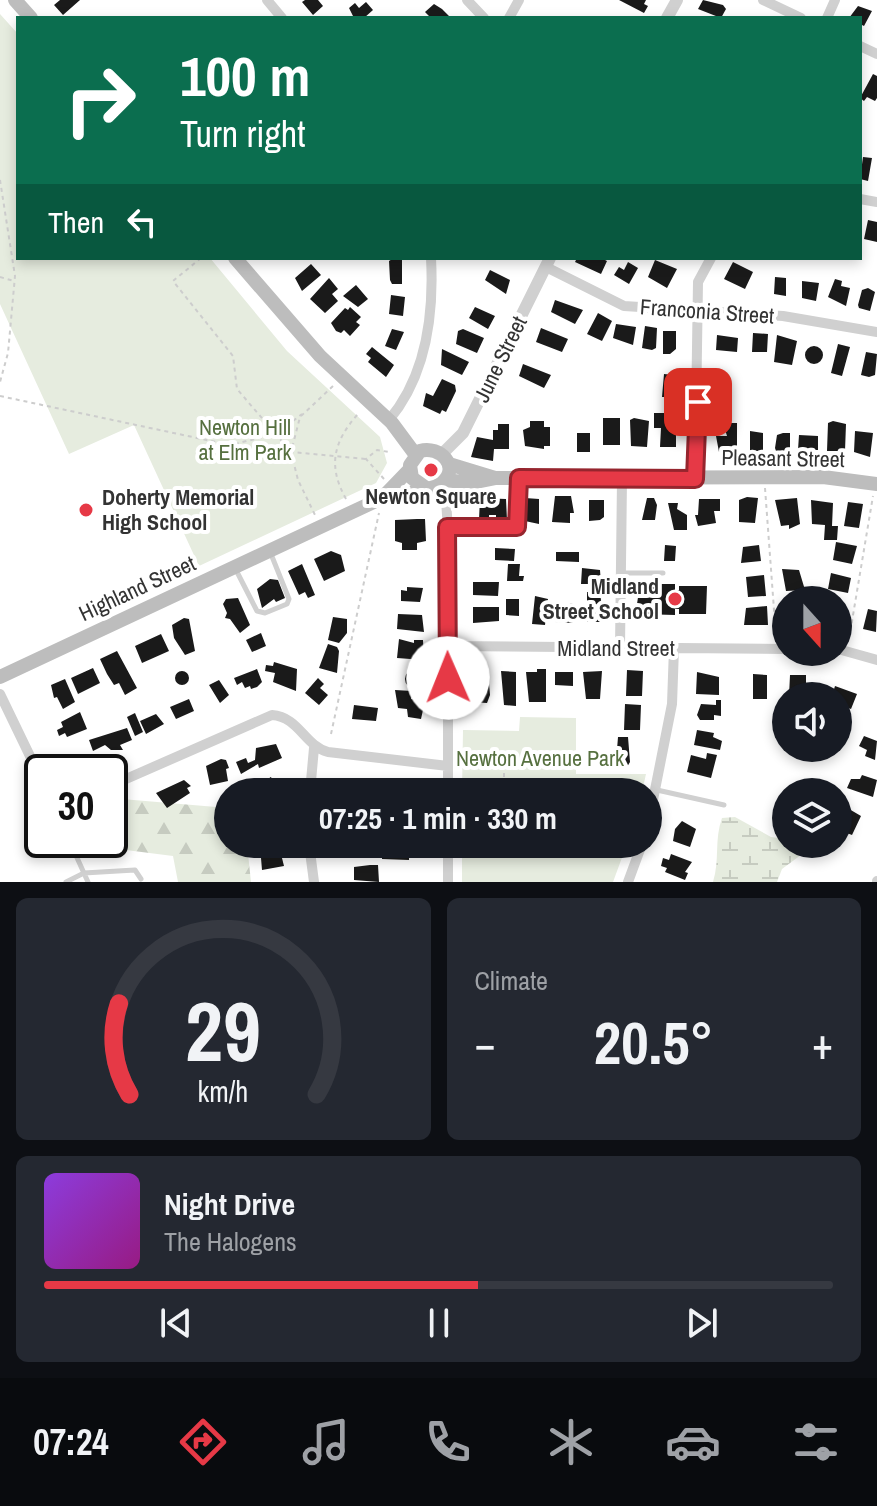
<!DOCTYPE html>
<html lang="en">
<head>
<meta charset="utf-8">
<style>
	:root { --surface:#171b24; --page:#242831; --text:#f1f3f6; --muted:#9ea1a6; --line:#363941; --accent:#e63946 }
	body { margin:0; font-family:"Archivo Narrow",sans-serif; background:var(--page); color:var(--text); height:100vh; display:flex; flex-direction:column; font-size:30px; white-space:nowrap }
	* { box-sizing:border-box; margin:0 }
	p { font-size:26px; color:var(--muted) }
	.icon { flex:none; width:44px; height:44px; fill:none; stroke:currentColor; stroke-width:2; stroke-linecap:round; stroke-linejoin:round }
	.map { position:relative; height:882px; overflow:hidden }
	.drawer { display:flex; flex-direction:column; gap:16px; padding:16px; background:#0d0f14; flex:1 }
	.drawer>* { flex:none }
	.banner { position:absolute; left:16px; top:16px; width:846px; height:244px; border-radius:0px; box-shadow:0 4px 12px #0003; background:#0b6e4f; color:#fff; overflow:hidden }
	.needle { width:52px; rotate:159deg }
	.controls { position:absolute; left:772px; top:586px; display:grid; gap:16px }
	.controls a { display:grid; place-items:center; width:80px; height:80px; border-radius:50%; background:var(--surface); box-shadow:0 4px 12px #0003; font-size:40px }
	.speed { position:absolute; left:24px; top:754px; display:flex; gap:16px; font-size:40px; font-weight:700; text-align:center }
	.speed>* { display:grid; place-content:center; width:104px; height:104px; border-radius:50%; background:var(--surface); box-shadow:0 4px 12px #0003; line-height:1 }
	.speed .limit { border:4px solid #111; border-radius:12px; background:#fff; color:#111 }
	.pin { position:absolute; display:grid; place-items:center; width:68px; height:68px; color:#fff; margin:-34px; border-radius:16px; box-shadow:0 4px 12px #0006 }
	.me { position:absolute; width:88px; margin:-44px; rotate:359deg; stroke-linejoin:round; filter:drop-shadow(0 0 6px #0008) }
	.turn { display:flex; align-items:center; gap:28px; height:168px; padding:0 32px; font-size:36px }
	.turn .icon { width:104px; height:104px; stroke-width:2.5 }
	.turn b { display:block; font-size:56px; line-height:68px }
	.then { display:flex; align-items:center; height:76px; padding:0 32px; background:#0003; gap:16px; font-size:30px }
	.big { font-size:60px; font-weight:700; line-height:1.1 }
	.drawer .tile { flex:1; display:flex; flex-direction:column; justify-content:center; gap:12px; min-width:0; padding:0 28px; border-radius:12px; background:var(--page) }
	.drawer .dial { align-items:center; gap:0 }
	.dial svg { height:208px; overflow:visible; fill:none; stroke:var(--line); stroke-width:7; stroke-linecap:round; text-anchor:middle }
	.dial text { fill:var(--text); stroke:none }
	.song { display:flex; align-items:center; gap:24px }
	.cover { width:96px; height:96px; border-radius:12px; background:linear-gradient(135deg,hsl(270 70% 55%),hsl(310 70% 35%)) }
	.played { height:8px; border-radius:4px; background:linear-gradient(90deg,var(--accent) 55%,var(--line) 55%) }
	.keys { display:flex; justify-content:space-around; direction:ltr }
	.heat { display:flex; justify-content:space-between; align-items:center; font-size:44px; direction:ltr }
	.drawer .tiles { flex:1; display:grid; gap:16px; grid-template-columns:1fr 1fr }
	.tile:last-child { grid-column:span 2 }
	.trip { position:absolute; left:214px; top:778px; width:448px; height:80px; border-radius:40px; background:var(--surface); box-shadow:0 4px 12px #0003; font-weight:700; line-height:80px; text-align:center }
	.dock { display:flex; height:128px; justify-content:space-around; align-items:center; background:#090b0e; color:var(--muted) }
	.dock .icon { width:56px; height:56px }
	.dock .on { color:var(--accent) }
	.dock b { font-size:36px; color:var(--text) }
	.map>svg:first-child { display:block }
	.forest { fill:url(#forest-firs) }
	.wetland { fill:url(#wetland-marsh) }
	.green { fill:#e6ecdf }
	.building { fill:#1a1a1a }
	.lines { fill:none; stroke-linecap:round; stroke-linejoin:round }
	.path { stroke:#cdcdcd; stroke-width:2; stroke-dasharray:4 4; stroke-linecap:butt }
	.service { stroke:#d0d0d0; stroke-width:5 }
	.minor { stroke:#d0d0d0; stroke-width:10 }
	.tertiary { stroke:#d0d0d0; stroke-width:12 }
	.secondary { stroke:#bdbdbd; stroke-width:14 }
	.route-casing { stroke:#96252e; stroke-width:20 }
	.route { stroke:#e63946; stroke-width:14 }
	.poi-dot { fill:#e63946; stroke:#fff; stroke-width:3 }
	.labels { text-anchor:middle; stroke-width:8; stroke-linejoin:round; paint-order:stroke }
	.street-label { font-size:22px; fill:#333; stroke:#fff }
	.park-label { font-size:22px; fill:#56703f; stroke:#fff }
	.poi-label { font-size:22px; font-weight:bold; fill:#333; stroke:#fff }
</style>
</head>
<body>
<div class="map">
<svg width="877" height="882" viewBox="0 0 877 882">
	<defs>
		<pattern id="forest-firs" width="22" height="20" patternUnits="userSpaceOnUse" patternTransform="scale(2)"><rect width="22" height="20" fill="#e6ecdf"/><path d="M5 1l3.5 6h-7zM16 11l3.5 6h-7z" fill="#c6cbc0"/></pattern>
		<pattern id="wetland-marsh" width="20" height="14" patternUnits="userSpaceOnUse" patternTransform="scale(2)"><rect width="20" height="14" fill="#e6ecdf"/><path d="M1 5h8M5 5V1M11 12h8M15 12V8" fill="none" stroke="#c6cbc0"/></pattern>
	</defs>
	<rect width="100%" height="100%" fill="#fff"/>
	<path class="forest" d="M110,798l118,10v36h19l4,38h-73l-5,-26 -55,-7 -8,-10z"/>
	<path class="wetland" d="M735,817l36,20 15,2v5h16l3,8 -23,17 -5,13h-64c7,-22 1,-42 9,-64z"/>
	<path class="green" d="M0,14l18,20v224h192l77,93 93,86 7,26 -11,20 -177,83 -65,-141 -65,29 -69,-150z
		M520,717l56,1v56h70l-4,18h-180l1,-62 56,1z
		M462,844h165l-14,38h-151z"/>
	<path class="building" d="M60,0h20l-17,15 -9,-10z
		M305,0h13l5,6 -10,9 -11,-13z
		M619,0h27l-2,4 4,2 -4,7z
		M703,0l20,5 3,4 -5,9 -23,-9z
		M366,2l7,8 -9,8h-10l-5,-10 6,-5 4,5z
		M434,4l8,5 7,7 -18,2 -6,-6z
		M858,6l14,5 -8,15 -4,-2v-6h-11z
		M873,74l4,2v22l-2,3 -8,-4 -3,4 -4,-3z
		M863,157l9,1 -4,23 -8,-2z
		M868,220l9,2v20l-13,-3z
		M394,258l8,2v24h-10l-2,-4 -1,-19z
		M577,258h24l6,3 -6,13 -26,-12z
		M655,260l22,9 -10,19 -19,-11z
		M628,262l10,6 -9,16 -15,-9 5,-8 5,3z
		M733,262l20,10 -8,17 -21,-10z
		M311,264l10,11 -19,16 -7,-13z
		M490,270l20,10 -4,14 -21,-14z
		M775,277l11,1v18l-12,-2z
		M329,278l9,11 -6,5 6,7 -13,12 -15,-14z
		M835,279l7,2 -1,5 9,2 -4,18 -18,-9z
		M802,281l17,2 -3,18 -14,-3z
		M356,285l12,14 -10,8 -15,-11z
		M868,288l7,4 -5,19 -11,-3 -1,-3 4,-15z
		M391,295l14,2 -2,19 -14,-2z
		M555,300l28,10 -8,14 -24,-12z
		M350,307l11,10 -5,5 4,3 -10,11 -6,-6 -3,3 -5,-2 -5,-8 14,-15 3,2z
		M475,307l20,9 -7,13 -19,-11z
		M598,313l14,8 -10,20 -15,-7z
		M616,324l20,3 -3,18 -20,-7z
		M645,326l12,2 -1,20 -4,2 -10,-2z
		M541,328l27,11 -6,13 -26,-10z
		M392,329l12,3 -8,18 -11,-4z
		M463,329l21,9 -7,15 -21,-9 2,-13z
		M663,331h13v18l-6,5h-7z
		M753,333l15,1 -1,18h-15z
		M717,335l21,3 -1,14 -21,-2z
		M777,335l20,6 -5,24 -18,-3z
		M838,344l12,3 -8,29 -11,-3z
		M805 355a9 9 0 1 1 18 0a9 9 0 1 1-18 0Z
		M372,347l22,18 -8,12 -18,-15 3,-4 -5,-4z
		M442,349l27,13 -7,13 -21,-10z
		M866,352l11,2 -2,21 -6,2 -8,-2z
		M523,364l28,11 -7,13 -25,-12z
		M664,374l9,1 3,5v17h-14z
		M442,379l13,6 1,6 -10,21 -4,-2 -2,4 -17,-8 3,-13 7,3z
		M654,413h11v11h11v23h-16l1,-19h-7z
		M603,418h17v27h-17z
		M634,418l15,3 -2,26 -16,-1 -1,-26z
		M530,421h14v6h6v19h-6v3l-19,-3 -2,-16 7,-3z
		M833,421l13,3 -1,27h-18l1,-28z
		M723,423h14v31l-18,-2 -3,-16h11z
		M498,424h11v25h-15l-1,12 -22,-4 6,-20 16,3v-10h5z
		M750,431l13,2v18h-13z
		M855,431l18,2 -3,24 -16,-5z
		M577,433h13v19h-13z
		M783,433h7v24l-13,-3 -2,-6 2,-13z
		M799,435l19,1v14h-20z
		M555,496h16l3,17h-4v10l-18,-1z
		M747,497l11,1 -3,25 -16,-1v-22z
		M480,498l26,1 1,21h-11v-5h-7v5h-10z
		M525,498l14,1v25l-14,-3z
		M647,498h7l3,7 -2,15h-13z
		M797,498l3,26 -11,5v-4l-8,1 -6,-26z
		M699,499h21v12h-6l2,12 -18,3 -3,-11h3z
		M589,500h15v17l-4,3 -11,1z
		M811,500l22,3 -1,23h6l-1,14h-13l1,-15 -13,-1z
		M848,502l15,2 -4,24 -15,-2z
		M668,503h10l-1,6 10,6v15h-13z
		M417,519h8l1,22 -9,2v7h-15v-7l-7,-2v-21z
		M836,542l21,4 -5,18 -19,-4z
		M665,545l11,1 -1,15h-11z
		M759,545l2,16 -20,2 2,-16z
		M495,548l20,1 -1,12 -19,-1z
		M331,551l10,4 4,16 -21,10 -10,-22z
		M556,552h23v10l-23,-1z
		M302,564l13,31 -7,3 -3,-6 -6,3 -11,-24z
		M508,564h12l-1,12h5l-1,5h-16z
		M582,568l18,2 1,14h-20z
		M782,569l17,1 6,20 -19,1z
		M831,573l20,5 -3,15 -20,-4z
		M764,575l2,21 -18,1 -2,-20z
		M270,579l8,1 7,18 -9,4 -2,-3 -12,9 -5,-19z
		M473,582h26l-1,14 -25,-1z
		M640,584h35v6h4v-4h28l-1,28h-27v-5h-4v6l-35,-1v-10h-3z
		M407,587l16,1 -3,14 -19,-1v-11l6,1z
		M587,592l13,1 3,22 -3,7h-13z
		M535,596l13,3 -3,26 -13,-1z
		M238,598l12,27 -10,8 -10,-14 -5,-1 2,-5 -4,-9 3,-5z
		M506,599h13v17l-13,-1z
		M573,603v20l-18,-1v-14z
		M767,606l1,19h-24l2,-17z
		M473,607h26v14l-26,2z
		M868,609l9,2 -1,21 -13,-3z
		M398,614l24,1 2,17 -27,-3z
		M333,617l14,2v14l-8,10 -11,-3z
		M184,618l5,1 6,32 -10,4 -11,-17 -2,-13z
		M261,633l5,13 -14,6 -6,-12z
		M161,634l8,17 -27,12 -7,-17z
		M399,639l15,4v-3h9l1,20 -27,-2z
		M328,644l9,3 2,4 -2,22 -18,-5z
		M117,651l20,37 -12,7 -6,-12 -5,2 -7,-11 -7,-15z
		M274,662l23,7 -1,22 -23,-9 2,-9 -10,-2 1,-6 7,1z
		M93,668l7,15 -22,11 -7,-16z
		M257,669l5,13 -5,5 -6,2 -1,-3 -5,2 -3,-6 -5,3 -3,-7z
		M537,669h9v33h-17l-3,-30h11z
		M405 679a10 10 0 1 1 20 0a10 10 0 1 1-20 0Z
		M627,670l16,1 -1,25h-16z
		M175 678a7 7 0 1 1 14 0a7 7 0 1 1-14 0Z
		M472,671h16l2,24 -3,8 -16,-1z
		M501,671l15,1v34l-12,-1z
		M602,671l-2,28h-14l-3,-27z
		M555,672h18v14l-18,-1z
		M697,672l22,5v18l-23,-1z
		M753,674l14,1v24h-14z
		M790,675h16v21h-17z
		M318,678l6,6 -4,4 8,7 -9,10 -14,-12z
		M65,679l10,23 -12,7 -6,-12 -3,1 -3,-13z
		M219,680l10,15 -9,8 -11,-18z
		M835,686l22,8 -6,15 -13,-5v-8h-6z
		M395,690l17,1 -1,8 14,2 -4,18 -13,-2 -1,-8 -9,-1z
		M189,699l5,12 -18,8 -6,-12z
		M716,700h5v16l-7,-1v5h-14l-3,-5 4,-11 15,1z
		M625,704l16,1 -1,25h-16z
		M354,705l24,3 -2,13 -24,-2z
		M80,712l7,17 -20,8 -2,-4 -6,3 -2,-6 6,-3 -2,-5z
		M135,713l8,19 -8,4 -8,-19z
		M156,714l8,10 -18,10 -6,-13z
		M127,728l5,12 -12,5 3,5h-12l-6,-5 -12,6 -4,-11z
		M697,730l17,3 -1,4 9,4 -2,9 -26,-5z
		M864,736l13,5 -2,19 -10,-4 2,-6 -8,-4z
		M618,737h10l2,25 -3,5h-8l-3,-5z
		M276,744l6,14 -23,10 -1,-4 -17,10 -5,-12 10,-4 2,5 7,-3 1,-12z
		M707,753l10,2 -6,23 -24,-6 4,-17 15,4z
		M221,759l5,1 3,8 -3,1 2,12 -18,4 -4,-19z
		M862,775l15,5 -4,17 -26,-9 4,-9h9z
		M270,777l10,5 -3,10h-24l1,-12 15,1z
		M184,780l7,6 -4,2 3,5 -23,15 -11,-15z
		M849,809l12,7 -9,19 -10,-4 2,-5 -6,-2 1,-9 4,1z
		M682,821l14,8 -6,18 -17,-6 2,-12z
		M382,849h27v11l-27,-1z
		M281,854l3,12 -22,4 -1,-12z
		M671,854l21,8 -7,10 3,1 -3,7 -20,-8 2,-4 -6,-2 2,-8 6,2z
		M370,865h8l1,17 -25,-2v-13z"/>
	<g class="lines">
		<path class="path" d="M0,180l15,96 -7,77 -8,29
			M201,258l-28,23 60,75 4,33 54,63 7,28 17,35
			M0,277l14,4
			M333,386l-33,31 -9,35 75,7
			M0,396l230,49 46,-11 26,-20
			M384,479l-18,-20 11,-9 12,2
			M765,488l11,149
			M346,499c-19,-34 -12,-58 12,-85
			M849,639l24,-143
			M331,734l48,-221
			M461,768h43v24"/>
		<path class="service" d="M448,527h69l2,-48
			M235,568l22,43 8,2 22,-9 2,-5 -18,-45
			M622,573h41
			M657,790l67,15
			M69,840l19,42
			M66,882l18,-9 51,-3 6,9"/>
		<path class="minor" d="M267,0l15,18
			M467,0l17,18
			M763,0l38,18
			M509,18l10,-18
			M827,18l8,-18
			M860,46l17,8
			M860,199l17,3
			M546,267l78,39 159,10 94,16
			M389,420c37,-44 45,-106 42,-162
			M695,479l3,-197 13,-24
			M438,486l8,13 2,32v261
			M447,646l339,3
			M620,648l2,-169
			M838,649l39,11
			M0,694l42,87
			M110,786l162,-71c27,2 32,30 56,37l120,14
			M310,792l4,-44
			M648,825l24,-121 2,-56
			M309,844l5,38
			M448,882v-38
			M628,882l14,-38
			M877,882v-1"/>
		<path class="tertiary" d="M667,18l10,-18
			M442,454l21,-21 87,-175"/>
		<path class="secondary" d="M15,0l16,18
			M235,258l85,98 72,67 23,31
			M449,464l46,14
			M445,480l26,3 25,-5 327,-1 54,7
			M381,499l28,-29
			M0,677l380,-178c14,-4 53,-8 62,-16 19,-16 -2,-38 -22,-32l-10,14 2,13 14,10"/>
	</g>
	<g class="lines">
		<defs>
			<path id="route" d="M448,678l-1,-151h70l2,-49 176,1 3,-77"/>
		</defs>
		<use href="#route" class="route-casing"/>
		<use href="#route" class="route"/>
	</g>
	<g class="poi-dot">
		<circle cx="431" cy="470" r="8"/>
		<circle cx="86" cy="510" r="8"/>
		<circle cx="675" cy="599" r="8"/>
	</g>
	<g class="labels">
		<g class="street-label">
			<text transform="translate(707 311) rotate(4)" y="8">Franconia Street</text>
			<text transform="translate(500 359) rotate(-64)" y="8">June Street</text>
			<text transform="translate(783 458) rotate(1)" y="8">Pleasant Street</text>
			<text transform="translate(137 588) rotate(-25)" y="8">Highland Street</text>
			<text x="616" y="656">Midland Street</text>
		</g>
		<g class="park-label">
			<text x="245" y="435">Newton Hill<tspan x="245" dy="25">at Elm Park</tspan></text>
			<text x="540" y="766">Newton Avenue Park</text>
		</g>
		<g class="poi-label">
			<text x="431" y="504">Newton Square</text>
			<text x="102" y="505" text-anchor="start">Doherty Memorial<tspan x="102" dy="25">High School</tspan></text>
			<text x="659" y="594" text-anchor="end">Midland<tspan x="659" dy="25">Street School</tspan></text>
		</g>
	</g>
</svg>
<div class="controls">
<a><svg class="needle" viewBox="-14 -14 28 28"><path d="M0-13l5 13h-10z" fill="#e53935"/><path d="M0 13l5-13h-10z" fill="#9ea1a6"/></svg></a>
<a><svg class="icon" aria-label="sound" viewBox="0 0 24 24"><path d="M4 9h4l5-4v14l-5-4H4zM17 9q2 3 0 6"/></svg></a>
<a><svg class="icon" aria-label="layers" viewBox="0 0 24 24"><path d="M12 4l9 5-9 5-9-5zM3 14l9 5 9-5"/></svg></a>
</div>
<div class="speed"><div class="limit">30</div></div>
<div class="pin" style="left:698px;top:402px;background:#d93025"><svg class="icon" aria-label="arrive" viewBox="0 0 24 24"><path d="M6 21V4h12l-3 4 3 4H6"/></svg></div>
<svg class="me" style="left:448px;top:678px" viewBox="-20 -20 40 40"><circle r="19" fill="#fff"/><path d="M0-13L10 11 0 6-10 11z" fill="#e63946"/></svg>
<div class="trip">07:25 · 1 min · 330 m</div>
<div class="banner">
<div class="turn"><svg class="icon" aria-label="right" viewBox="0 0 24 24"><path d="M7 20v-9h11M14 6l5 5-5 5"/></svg><div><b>100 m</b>Turn right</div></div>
<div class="then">Then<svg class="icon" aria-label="left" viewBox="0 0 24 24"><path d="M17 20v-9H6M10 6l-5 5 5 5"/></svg></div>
</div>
</div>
<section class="drawer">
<div class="tiles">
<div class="tile dial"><svg viewBox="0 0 100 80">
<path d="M14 69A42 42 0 1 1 86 69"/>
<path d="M14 69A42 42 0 0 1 10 34" stroke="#e63946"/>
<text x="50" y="56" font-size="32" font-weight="700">29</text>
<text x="50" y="72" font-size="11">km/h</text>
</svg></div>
<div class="tile"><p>Climate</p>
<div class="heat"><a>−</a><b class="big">20.5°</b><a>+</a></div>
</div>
<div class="tile">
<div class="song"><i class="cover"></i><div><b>Night Drive</b><p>The Halogens</p></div></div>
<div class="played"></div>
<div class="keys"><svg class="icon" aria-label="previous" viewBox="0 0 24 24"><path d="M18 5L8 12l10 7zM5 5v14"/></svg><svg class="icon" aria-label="pause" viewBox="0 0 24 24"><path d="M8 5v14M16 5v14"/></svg><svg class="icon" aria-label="next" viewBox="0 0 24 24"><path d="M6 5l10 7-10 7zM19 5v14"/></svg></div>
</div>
</div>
</section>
<nav class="dock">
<b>07:24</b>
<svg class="icon on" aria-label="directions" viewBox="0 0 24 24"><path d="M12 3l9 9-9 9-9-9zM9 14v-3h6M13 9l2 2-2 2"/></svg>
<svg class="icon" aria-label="music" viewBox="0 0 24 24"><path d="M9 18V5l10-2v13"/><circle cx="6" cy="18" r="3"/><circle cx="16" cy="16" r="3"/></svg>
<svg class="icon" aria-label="phone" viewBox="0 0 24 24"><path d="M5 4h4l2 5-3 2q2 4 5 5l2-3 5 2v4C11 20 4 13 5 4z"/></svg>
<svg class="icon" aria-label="climate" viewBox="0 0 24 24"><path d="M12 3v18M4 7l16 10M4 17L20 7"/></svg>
<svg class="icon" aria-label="car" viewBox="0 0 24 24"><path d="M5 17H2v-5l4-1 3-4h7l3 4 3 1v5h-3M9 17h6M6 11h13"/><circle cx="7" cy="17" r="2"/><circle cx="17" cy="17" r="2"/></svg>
<svg class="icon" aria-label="filters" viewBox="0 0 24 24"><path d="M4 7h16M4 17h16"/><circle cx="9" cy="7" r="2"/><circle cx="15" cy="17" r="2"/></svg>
</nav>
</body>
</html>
